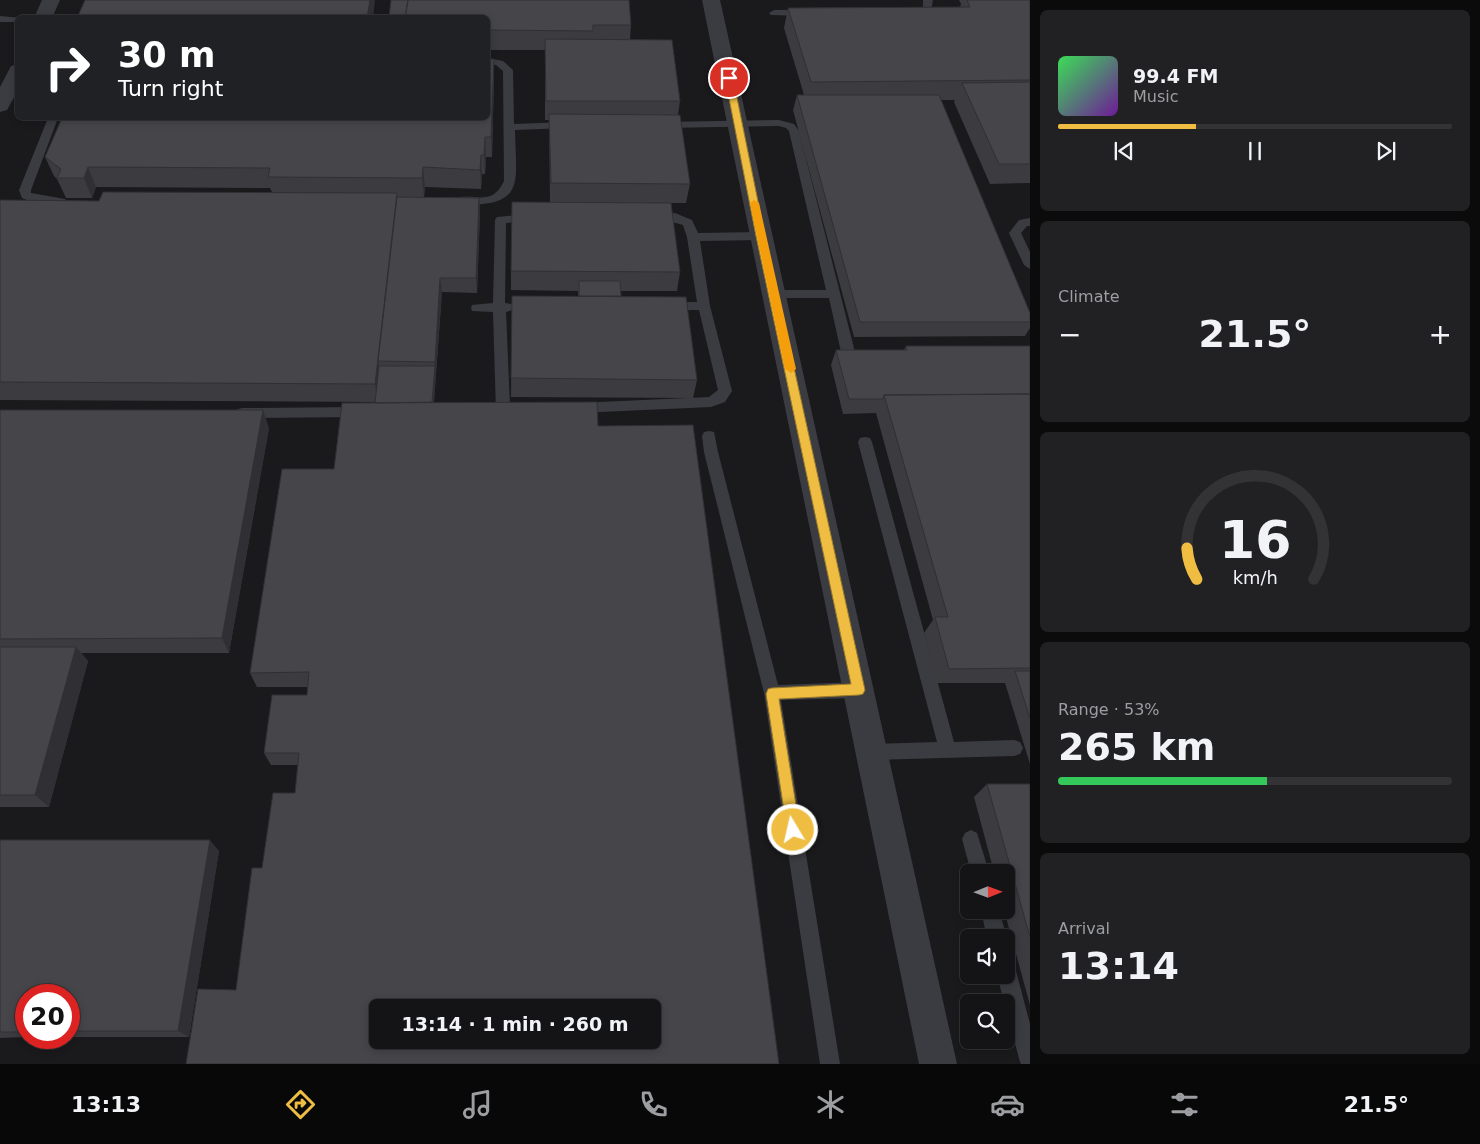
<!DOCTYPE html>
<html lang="en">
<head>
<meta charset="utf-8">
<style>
	:root { --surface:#141416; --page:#212123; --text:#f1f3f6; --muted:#9d9ea1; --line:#333335; --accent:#eebd41 }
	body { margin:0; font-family:"DejaVu Sans",sans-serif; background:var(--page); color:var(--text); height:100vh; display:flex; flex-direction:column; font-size:19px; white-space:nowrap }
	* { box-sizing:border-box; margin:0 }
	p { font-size:16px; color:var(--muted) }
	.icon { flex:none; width:28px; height:28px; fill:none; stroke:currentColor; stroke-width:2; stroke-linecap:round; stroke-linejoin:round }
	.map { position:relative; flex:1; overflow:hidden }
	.details { display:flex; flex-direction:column; gap:10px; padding:10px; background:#0b0b0c; width:450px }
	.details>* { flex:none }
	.banner { position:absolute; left:15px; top:15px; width:475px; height:105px; border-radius:8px; box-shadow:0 2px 8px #0003,0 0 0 1px var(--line); background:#202124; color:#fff; overflow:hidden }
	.needle { width:32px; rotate:89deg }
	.fabs { position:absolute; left:960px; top:864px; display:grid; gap:10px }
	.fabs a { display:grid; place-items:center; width:55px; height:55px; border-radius:8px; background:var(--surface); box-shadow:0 2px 8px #0003,0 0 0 1px var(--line); font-size:25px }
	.speed { position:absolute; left:15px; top:984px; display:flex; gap:10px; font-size:25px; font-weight:700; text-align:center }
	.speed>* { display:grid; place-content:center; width:65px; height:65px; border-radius:50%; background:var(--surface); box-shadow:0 2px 8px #0003,0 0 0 1px var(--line); line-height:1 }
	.speed .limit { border:8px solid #d22; background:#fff; color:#111 }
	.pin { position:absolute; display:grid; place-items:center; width:42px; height:42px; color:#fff; margin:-21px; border:2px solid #fff; border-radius:50%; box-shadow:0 1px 5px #0007 }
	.me { position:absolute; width:55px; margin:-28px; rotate:351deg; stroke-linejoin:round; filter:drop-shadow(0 0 4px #0008) }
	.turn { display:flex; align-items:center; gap:18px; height:105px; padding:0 20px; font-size:22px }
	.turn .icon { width:65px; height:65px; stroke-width:2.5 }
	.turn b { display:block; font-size:35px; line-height:42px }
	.big { font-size:38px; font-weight:800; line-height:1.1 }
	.details .card { flex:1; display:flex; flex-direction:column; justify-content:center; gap:8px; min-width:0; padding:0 18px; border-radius:8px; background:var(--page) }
	.details .dial { align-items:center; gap:0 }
	.dial svg { height:130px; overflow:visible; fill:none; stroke:var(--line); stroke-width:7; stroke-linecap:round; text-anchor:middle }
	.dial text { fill:var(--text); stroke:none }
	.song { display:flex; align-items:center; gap:15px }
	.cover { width:60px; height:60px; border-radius:8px; background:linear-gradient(135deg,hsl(130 70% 55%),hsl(280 70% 35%)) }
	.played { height:5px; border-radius:2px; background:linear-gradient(90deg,var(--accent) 35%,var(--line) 35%) }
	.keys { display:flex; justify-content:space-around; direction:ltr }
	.heat { display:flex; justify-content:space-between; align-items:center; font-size:28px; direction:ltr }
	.charge { height:8px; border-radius:4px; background:linear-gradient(90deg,#34c759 53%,var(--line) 0) }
	.trip { position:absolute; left:369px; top:999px; width:292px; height:50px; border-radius:8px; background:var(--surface); box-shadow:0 2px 8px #0003,0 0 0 1px var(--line); font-weight:800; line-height:50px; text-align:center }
	.tabs { display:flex; height:80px; justify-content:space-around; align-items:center; background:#080809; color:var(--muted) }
	.tabs .icon { width:35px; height:35px }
	.tabs .current { color:var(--accent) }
	.tabs b { font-size:22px; color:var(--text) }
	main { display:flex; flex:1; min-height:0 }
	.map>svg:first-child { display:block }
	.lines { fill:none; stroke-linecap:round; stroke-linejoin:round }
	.service { fill:#3b3c41; fill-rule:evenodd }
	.minor { fill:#3b3c41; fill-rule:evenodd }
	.wall { fill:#3b3b40 }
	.shaded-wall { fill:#303034 }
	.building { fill:#45454a; stroke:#303034; fill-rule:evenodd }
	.route { fill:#eebd41; stroke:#9b7b2a }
	.slow { fill:#f59e0b }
</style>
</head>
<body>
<main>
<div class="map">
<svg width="1030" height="1064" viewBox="0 0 1030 1064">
	<rect width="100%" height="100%" fill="#1a1a1d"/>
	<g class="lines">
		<path class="service" d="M923,0h10l-2,11 -12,4 -13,-1v-4l17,-3z
			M774,10h32l5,3 -5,3 -35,-1 -2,-2z
			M0,16l22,2h-4v4h-18z
			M488,58l15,3 10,9 1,54 53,-2 5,3 -5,3 -52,2c1,55 11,76 -56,75l-4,-1 -2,-3 2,-3c21,-5 37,9 49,-17l-1,-110 -7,-6 -8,-1z
			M48,118h10l-27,72v3l34,6 2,3c-10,10 -34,0 -45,-4l-3,-8z
			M779,120l15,4 5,7 56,221 -2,3h-10l-2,-3 -12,-54h-54l-6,-4 6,-4h51l-37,-159 -3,-3 -7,-2 -116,2 -5,-3 5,-3z
			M675,213l17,7 6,13 63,-1 6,4 -6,4 -61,1 10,65 22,85 -7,11 -14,5 -133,6 -5,-1 -2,-4 2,-4 5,-1 131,-6 9,-7 -19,-80h-32l-4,-1 -2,-3 2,-3 4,-1h30l-10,-65 -4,-12c-12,-5 -30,-1 -36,-7l6,-4z
			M530,214l6,4 -2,3 -28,2 -1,80 7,1 2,3 -2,3 -6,2 4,94 8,1 2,4 -2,4 -15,2 -5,-1 -2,-4 -3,-100 -21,-1 -1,-3 1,-3 21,-2 2,-83 2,-3z
			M1030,218v8h-3l-6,7 9,19v17l-6,-4 -15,-32 10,-13z
			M359,407l5,1 2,4 -2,4 -5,1 -116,1 -5,-1 -2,-4 2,-4 5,-1z
			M709,431l5,1 4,20 60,233 81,-3 6,3 2,5 -2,5 -6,3 -78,2 59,364h-20l-56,-371 -60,-241 -2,-16 2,-4z
			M865,437l5,1 2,4 82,300 60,-2 6,2 3,6 -3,6 -6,2 -142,4 -6,-2 -3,-6 3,-6 6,-2 65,-2 -79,-300 2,-4z
			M971,830l6,3 12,39h-18l-9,-33 3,-6z
			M981,910h18l8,28 -1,1 -19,-1z
			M1006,961l7,3 3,7 14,53v40h-9l-1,-2 -14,-52v-8h-2l-7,-27h9z"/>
		<path class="minor" d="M42,0h18l-8,18h-18z
			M702,0h18l237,1064h-38z
			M18,64v26l-11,20 -7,2v-25l11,-21z"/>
	</g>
	<path class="wall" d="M959,0h71v183l-40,1 -36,-82 1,-2h-14l89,213v15l-5,8 -171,1 -61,-227 4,-15h7l-20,-67 4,-20 172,-1 1,-3z
		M488,18l143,7 -1,14 50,62 -2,14 12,69 -4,19h-15l9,69 -3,19h-56v6l76,83 -4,18 -182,-1 1,-101h66v-5l-67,-1v-19l39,-69 -1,-82h-4v-70h-57z
		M494,59v20l-2,78h-6l-1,17h-3l-1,15 -56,-2 -1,10 55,1 1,15 -3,80 -35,-1 -8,110 -198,588 26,-122 33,-75 3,-28h-27l-7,-12 43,-58v-8h-50l-7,-14 84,-204 41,-67 -375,-2v-200l99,1 173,-9 -2,-4 -174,-1 -4,11h-26l-9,-19 -3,-3 -9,-19z
		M906,346h124v418l-25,-81h-68l-13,-50 9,-13 -57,-207 -33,1 -12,-49 5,-15h68z
		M0,410l269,18 -40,225h-148l7,8 -39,146h-49z
		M987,784h43v221l-26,-95h2v-38h-12l-20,-75z
		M0,840l219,11 -30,186h-120v-42h-43v42l-26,1z"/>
	<path class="shaded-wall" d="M370,0h5l-2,18h-6z
		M494,59v20l-2,78 -1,-20z
		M485,137l1,20 -1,17 -1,-19z
		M481,155l1,19 -1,15 -1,-19z
		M88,167l8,20 -4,11 -8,-20z
		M423,167l2,20 -1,10 -2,-19z
		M397,193l2,19 -21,149 3,15 -3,26 -3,-18z
		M479,198l1,15 -3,80 -1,-15z
		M440,278l2,14 -9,122 -1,-10z
		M263,410l6,18 -40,225 -7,-15z
		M76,647l12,14 -39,146 -14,-12z
		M210,840l9,11 -30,186 -11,-6z"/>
	<path class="building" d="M85,0h285l-3,18h-290z
		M391,0h17l-3,18h-16z
		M408,0h221l2,25h-38v6l-105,-1v-12h-83z
		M967,0h63v80l-219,2 -23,-74 182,-1z
		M545,39l127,1 8,61h-134z
		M488,59h6l-3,78h-6l-1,18h-3l-1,15 -57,-3 -1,11 -154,-1 2,-9 -182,-1 -4,11h-27l4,-9 -16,-12 17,-39h426z
		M1030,82v82h-31l-37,-81z
		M797,95h142l91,218v9h-170z
		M549,114l131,1 10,69 -139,-1z
		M103,192l294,1 -22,191 -375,-2v-182l99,1z
		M397,197l82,1 -3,80h-36l-5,84 -57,-1z
		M512,202l159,1 9,69 -169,-1z
		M579,281h41l1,15h-42z
		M512,296l174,1 11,83 -186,-2z
		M906,346h124v48l-146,1 -1,4h-34l-13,-49h71z
		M379,366h56l-3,36 -57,1z
		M1030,394v274l-81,1 -14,-52h13l-64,-222z
		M597,402l1,24 95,-1 86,639h-593l12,-75 38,1 16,-122h10l11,-75h22l4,-40h-35l8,-58h35l2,-23 -59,1 32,-204h52l8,-66zM378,1008h274v32h-274z
		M0,410h263l-41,228 -222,1z
		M0,647h76l-41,148h-35z
		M1015,671h15v47z
		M987,784h43v153z
		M0,840h210l-32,191h-109v-36h-43v37h-26z"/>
	<path class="route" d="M729,75l4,3 32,158 100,454 -2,4 -4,1 -80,4 21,131 -2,5 -5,2 -4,-2 -2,-5 -21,-136 2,-5 4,-1 79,-4 -95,-448 -31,-158z"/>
	<path class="slow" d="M754,200l5,3 37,166 -5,4 -6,-4 -35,-166z"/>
</svg>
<div class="fabs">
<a><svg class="needle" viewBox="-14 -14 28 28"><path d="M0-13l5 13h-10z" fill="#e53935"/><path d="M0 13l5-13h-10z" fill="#9d9ea1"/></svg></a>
<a><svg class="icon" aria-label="sound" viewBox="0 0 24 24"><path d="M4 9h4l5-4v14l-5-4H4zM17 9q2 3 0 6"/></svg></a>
<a><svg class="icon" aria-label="search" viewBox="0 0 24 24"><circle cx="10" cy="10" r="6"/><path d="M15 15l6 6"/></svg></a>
</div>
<div class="speed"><div class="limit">20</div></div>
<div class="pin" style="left:729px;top:78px;background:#d93025"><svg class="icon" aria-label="arrive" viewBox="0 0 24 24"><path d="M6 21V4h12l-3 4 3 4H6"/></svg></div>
<svg class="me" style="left:793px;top:830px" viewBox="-20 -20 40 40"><circle r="17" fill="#eebd41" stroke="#fff" stroke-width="3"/><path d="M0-11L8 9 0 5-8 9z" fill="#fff"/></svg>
<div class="trip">13:14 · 1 min · 260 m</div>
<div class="banner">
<div class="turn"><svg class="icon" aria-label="right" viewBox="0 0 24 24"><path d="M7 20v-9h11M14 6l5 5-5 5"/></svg><div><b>30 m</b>Turn right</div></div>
</div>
</div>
<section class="details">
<div class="card">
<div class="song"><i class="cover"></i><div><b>99.4 FM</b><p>Music</p></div></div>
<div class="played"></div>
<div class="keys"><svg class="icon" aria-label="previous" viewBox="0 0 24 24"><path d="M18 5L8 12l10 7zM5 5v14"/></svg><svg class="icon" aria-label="pause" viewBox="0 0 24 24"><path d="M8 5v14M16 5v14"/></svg><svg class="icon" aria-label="next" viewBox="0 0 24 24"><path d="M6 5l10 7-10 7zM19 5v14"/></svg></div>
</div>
<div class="card"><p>Climate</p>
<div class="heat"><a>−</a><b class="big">21.5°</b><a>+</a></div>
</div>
<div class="card dial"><svg viewBox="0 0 100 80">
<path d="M14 69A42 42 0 1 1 86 69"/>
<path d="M14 69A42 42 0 0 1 8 50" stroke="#eebd41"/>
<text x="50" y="56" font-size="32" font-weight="700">16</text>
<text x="50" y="72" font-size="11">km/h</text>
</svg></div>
<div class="card"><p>Range · 53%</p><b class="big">265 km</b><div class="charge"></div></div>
<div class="card"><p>Arrival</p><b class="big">13:14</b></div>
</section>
</main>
<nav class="tabs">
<b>13:13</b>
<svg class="icon current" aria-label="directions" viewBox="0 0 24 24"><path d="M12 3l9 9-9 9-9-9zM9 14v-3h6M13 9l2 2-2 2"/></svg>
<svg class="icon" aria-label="music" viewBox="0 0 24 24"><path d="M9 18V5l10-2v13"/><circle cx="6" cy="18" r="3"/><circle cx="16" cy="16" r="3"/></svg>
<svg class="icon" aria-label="phone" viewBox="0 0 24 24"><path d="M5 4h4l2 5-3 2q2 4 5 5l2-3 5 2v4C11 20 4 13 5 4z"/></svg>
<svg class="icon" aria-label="climate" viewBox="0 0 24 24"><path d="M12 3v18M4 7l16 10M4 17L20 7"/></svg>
<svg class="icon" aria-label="car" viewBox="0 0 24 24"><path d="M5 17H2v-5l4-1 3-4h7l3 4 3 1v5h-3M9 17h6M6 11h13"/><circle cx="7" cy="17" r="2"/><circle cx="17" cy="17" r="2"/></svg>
<svg class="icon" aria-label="filters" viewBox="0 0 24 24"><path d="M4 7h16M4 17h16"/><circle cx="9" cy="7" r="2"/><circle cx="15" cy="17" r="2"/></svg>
<b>21.5°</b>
</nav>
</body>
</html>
